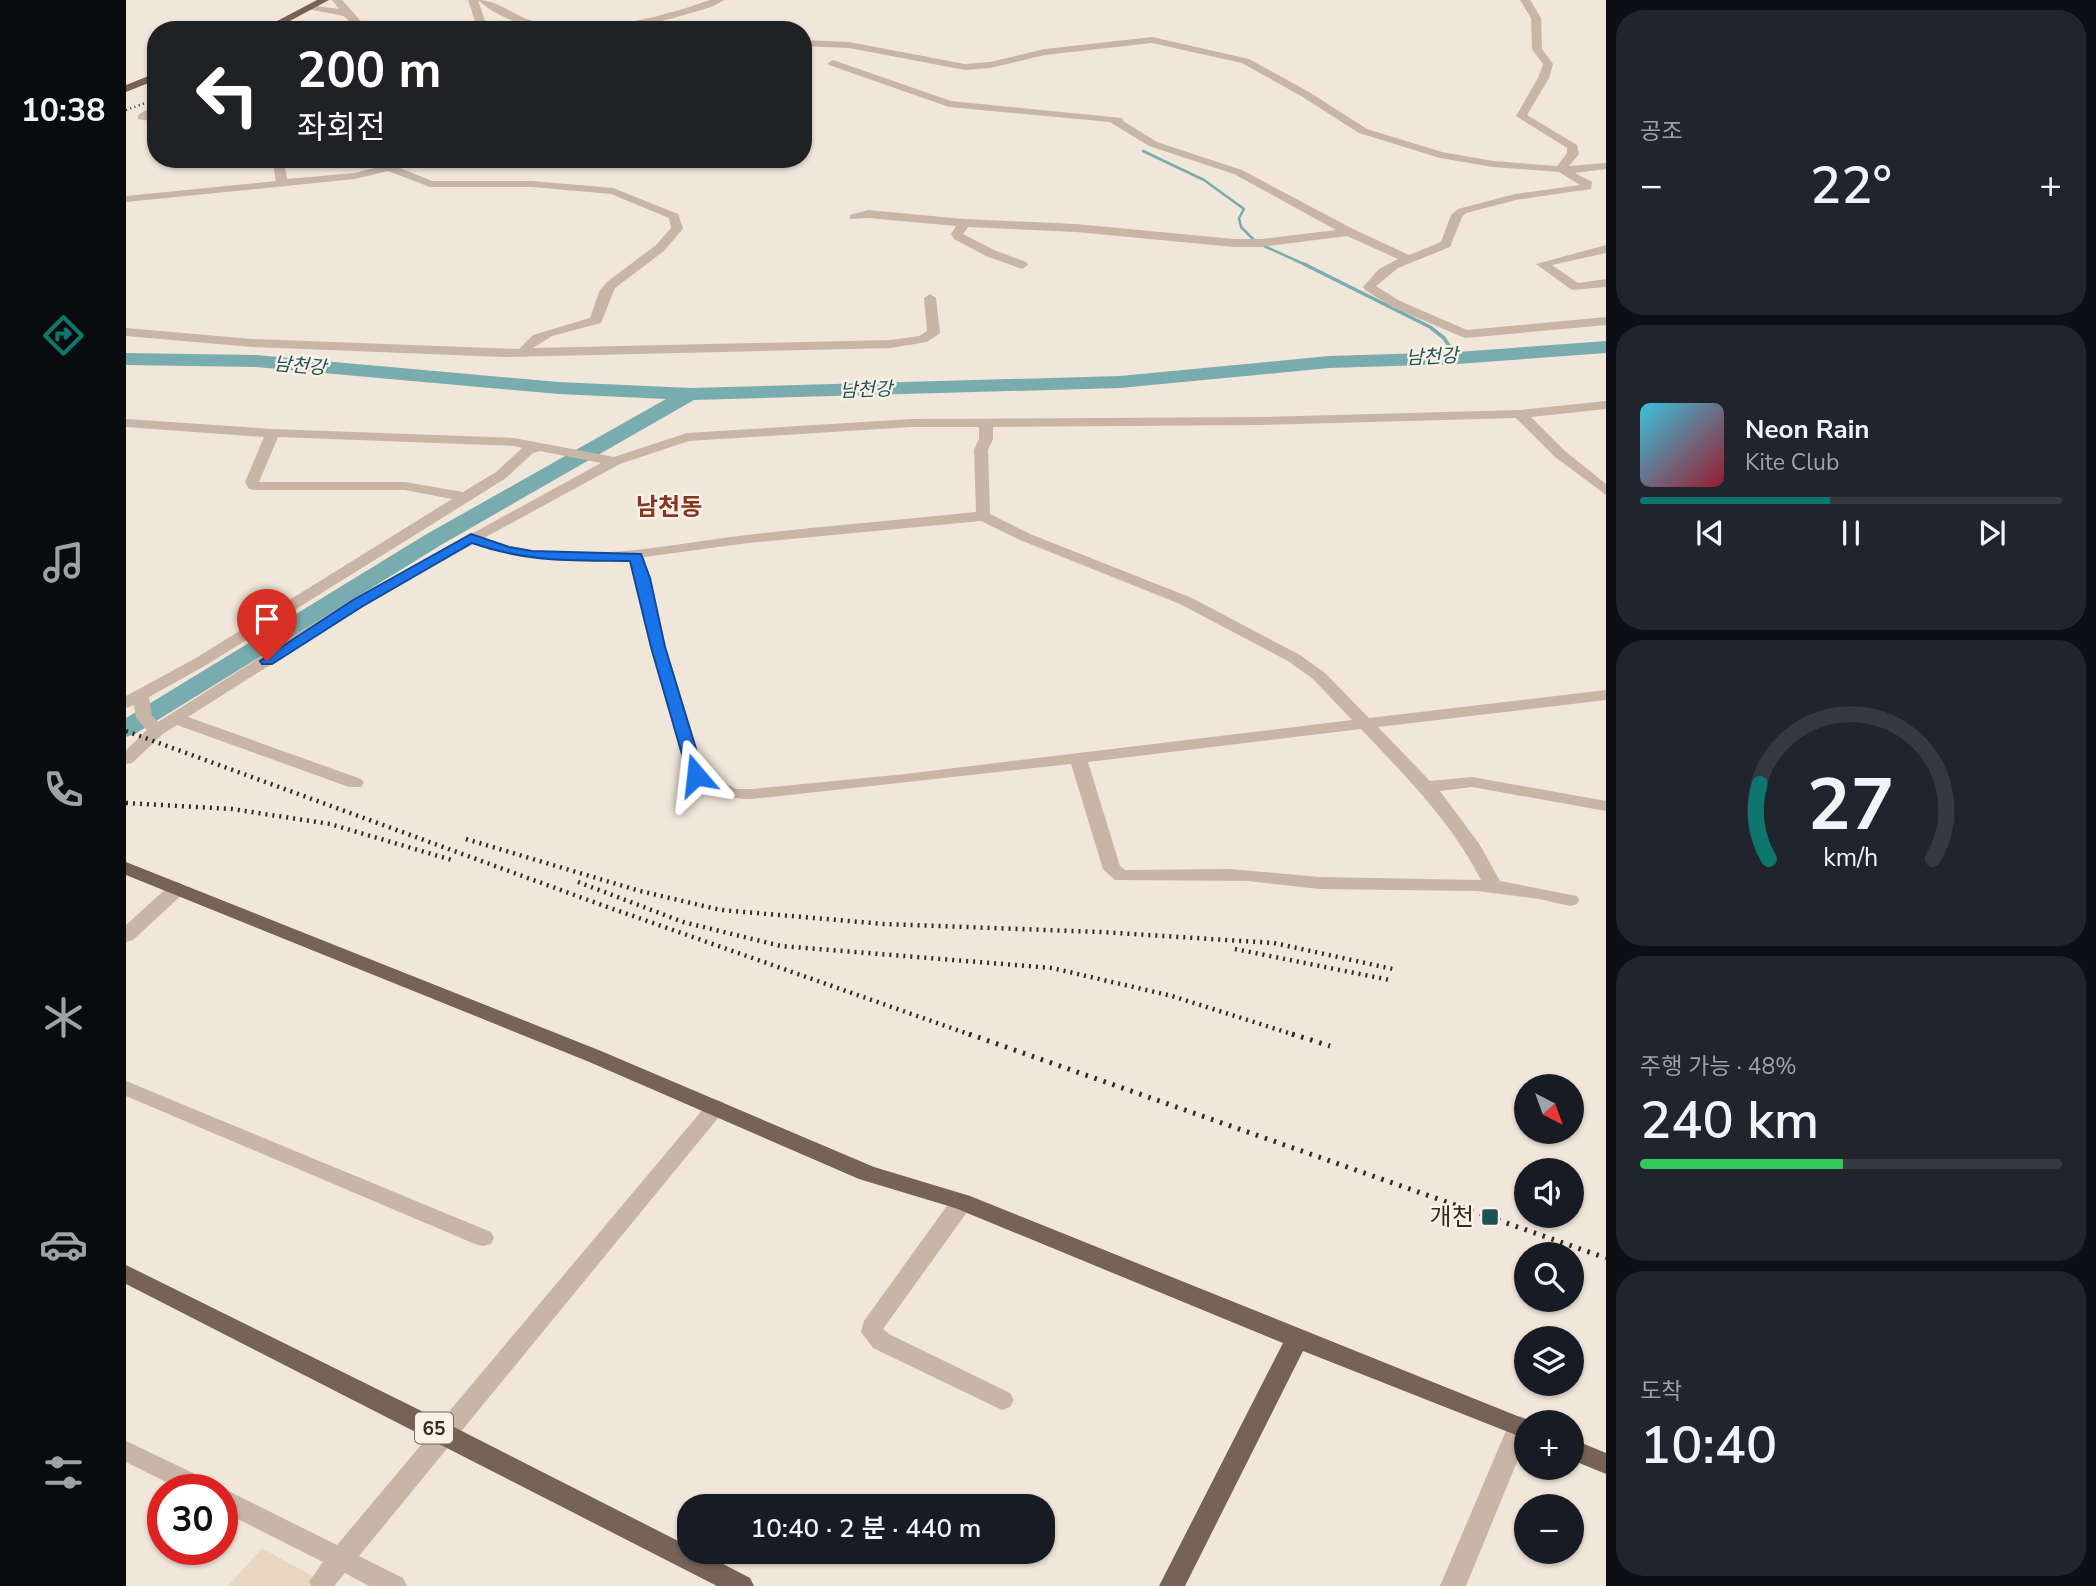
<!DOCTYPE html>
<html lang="ko">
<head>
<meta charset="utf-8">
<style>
	:root { --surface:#171b24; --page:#20242c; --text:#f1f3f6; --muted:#9ea1a6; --line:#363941; --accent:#0f766e }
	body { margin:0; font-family:"Nunito Sans","Noto Sans KR",sans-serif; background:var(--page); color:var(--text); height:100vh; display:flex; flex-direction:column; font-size:26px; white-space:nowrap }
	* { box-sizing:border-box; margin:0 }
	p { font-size:23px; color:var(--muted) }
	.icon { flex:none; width:38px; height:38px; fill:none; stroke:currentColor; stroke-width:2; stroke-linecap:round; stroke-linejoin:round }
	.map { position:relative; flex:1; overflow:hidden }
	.sheet { display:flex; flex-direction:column; gap:10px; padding:10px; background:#0d0f14; width:490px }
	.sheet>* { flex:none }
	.guide { position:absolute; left:21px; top:21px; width:665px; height:147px; border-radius:28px; box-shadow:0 2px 5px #0004; background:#202124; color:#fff; overflow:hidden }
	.needle { width:46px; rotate:139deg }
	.fabs { position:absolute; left:1388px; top:1074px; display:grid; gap:14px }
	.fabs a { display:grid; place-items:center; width:70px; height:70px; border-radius:50%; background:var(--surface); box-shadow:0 2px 5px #0004; font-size:35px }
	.speed { position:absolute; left:21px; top:1474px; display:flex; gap:14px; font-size:35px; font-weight:700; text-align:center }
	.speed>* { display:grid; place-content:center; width:91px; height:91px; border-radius:50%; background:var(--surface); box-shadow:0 2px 5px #0004; line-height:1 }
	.speed .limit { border:10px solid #d22; background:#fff; color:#111 }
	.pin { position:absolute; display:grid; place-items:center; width:60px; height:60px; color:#fff; margin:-72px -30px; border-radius:50% 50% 50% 0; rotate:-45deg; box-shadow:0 0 7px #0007 }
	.pin .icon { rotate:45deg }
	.me { position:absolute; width:77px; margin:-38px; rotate:343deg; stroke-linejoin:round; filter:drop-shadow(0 0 5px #0008) }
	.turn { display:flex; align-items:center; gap:24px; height:147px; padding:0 35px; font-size:32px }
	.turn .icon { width:91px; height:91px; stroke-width:2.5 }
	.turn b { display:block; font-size:49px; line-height:60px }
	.big { font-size:52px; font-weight:600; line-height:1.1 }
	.sheet .widget { flex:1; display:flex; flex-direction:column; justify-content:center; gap:10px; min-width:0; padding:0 24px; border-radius:28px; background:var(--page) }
	.sheet .dial { align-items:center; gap:0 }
	.dial svg { height:182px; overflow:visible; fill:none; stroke:var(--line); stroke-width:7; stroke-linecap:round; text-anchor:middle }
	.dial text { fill:var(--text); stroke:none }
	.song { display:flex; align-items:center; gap:21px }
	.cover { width:84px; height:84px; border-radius:10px; background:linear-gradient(135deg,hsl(190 70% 55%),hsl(350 70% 35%)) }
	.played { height:7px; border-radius:4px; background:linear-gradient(90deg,var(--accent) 45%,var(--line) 45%) }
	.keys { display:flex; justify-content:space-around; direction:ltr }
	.heat { display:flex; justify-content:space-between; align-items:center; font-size:38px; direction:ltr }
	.charge { height:10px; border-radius:5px; background:linear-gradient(90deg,#34c759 48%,var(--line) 0) }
	.trip { position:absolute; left:551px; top:1494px; width:378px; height:70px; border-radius:28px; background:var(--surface); box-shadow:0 2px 5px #0004; font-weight:600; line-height:70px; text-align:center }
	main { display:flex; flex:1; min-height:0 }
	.menu { display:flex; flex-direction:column; width:126px; justify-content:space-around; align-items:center; background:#090b0e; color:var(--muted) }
	.menu .icon { width:49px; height:49px }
	.menu .on { color:var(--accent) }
	.menu b { font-size:32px; color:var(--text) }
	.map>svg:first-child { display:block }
	.plaza { fill:#e9d6c1 }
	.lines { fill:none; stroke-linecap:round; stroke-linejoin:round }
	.stream-far1 { stroke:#79acae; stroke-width:2.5 }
	.stream { stroke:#79acae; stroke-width:3.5 }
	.river { fill:#79acae; fill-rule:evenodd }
	.minor { fill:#c9b5a6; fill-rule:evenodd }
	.major { fill:#776258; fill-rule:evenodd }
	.rail-far2 { stroke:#352b27; stroke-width:2.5; stroke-dasharray:1 3.5; stroke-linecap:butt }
	.rail-far1 { stroke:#352b27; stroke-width:4.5; stroke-dasharray:2 5; stroke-linecap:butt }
	.rail { stroke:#352b27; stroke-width:5; stroke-dasharray:2.5 7; stroke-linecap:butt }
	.route { fill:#1a73e8; stroke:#114b97; stroke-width:2 }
	.poi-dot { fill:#1d5356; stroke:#f9f0e6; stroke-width:2.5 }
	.labels { text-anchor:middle; stroke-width:5; stroke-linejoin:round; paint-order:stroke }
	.far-water-label { font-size:19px; font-style:italic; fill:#1d5356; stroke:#f9f0e6 }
	.shield { fill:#f9f0e6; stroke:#706660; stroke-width:2 }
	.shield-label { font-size:19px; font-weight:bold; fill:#352b27 }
	.quarter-label { font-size:24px; font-weight:bold; fill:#833621; stroke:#f9f0e6 }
	.near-poi-label { font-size:24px; fill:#352b27; stroke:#f9f0e6; text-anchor:end }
</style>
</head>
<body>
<main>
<nav class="menu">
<b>10:38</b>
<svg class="icon on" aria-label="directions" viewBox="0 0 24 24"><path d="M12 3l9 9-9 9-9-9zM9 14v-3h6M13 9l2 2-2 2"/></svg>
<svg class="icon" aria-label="music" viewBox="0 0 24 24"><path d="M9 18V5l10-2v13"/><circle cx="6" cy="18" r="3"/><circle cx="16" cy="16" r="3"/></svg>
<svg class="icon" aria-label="phone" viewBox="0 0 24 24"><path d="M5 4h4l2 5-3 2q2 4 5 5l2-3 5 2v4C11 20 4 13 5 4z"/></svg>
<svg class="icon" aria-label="climate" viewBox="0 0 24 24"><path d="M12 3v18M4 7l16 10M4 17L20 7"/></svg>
<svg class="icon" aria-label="car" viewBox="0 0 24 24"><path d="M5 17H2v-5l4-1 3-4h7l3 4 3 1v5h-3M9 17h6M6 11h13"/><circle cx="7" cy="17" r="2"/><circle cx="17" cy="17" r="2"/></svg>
<svg class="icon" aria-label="filters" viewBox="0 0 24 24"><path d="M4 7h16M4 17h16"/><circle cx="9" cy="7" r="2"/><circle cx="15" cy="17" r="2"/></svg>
</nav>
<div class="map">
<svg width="1480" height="1586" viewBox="0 0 1480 1586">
	<rect width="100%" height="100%" fill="#f1e6da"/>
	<path class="plaza" d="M136,1548l68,38h-102z"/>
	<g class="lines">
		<path class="stream-far1" d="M1017,151l61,29 40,29 -5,9 2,9 14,14
			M1136,245l46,21"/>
		<path class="stream" d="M1178,264l126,63 14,11 13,20"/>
		<path class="river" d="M1480,341v12l-149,11 -128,4 -209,20 -426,12 -253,145 -306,189 -9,3v-19l299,-183 241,-136 -107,-5 -303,-27 -130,-2v-12l130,2 303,27 132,6 429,-12 209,-20 128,-4z"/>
		<path class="minor" d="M206,0h10l27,30h-11l-14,-14 -41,-8 5,-3 31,4z
			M342,0h10l10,30h-10z
			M352,0c20,0 36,16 55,21 58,15 122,-2 177,-21h14c-11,8 -27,11 -40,15 -60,18 -155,31 -206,-15z
			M1394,0h10l11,18 1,31 11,15 -4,14 -22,37 50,30 2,9 -10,12 37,-3v6l-31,4 17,9 -1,7 -75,11 -50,13 -4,4 -12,30 -52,21 -22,18 24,15 67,29 139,-13v8l-141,13 -73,-31 -27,-17 -2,-3 16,-18 19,-10 -51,-23 -86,11h-27l-158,-15 -108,-5 -5,7 31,16 32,12 2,3 -6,4 -36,-13 -32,-17 -3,-5 5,-8 -88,-8 -18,1v-4l18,-5 96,9 112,5 158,15h27l75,-9 -102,-56 -85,-28 -39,-24 -161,-15 -120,-42 -1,-2 5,-3 118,41 171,17 1,3 34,21 85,28 111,59 56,26 32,-13 10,-27 7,-6 57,-15 65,-9 -21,-13 -66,-5 -53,-9 -81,-25 -58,-37 -59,-33 -90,-20 -107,12 -55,13 -25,2 -116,-22 -46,-2v-6l46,2 116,22 25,-2 55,-13 107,-12 97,22 60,33 58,37 75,23 51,9 64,5 10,-13v-5l-51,-32 22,-38 5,-14 -11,-15 -1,-31z
			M30,104v8l-4,3 4,1v6l-18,-3v-4z
			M146,159h12l3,20 68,-6 46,-12 50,-2 -5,3 -46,6 32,13h100l81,7 65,26 5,14 -2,3 -17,20 -49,37 -14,35 -49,13 -19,12 358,-8 28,-4 8,-5 -3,-33 6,-4 6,4 4,35 -13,9 -36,6 -388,9 -251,-10 -126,-11v-8l126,11 267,10 14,-14 57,-17 9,-26 8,-10 49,-37 15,-17 -2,-10 -58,-24 -79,-7h-102l-42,-16 -33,8 -229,23v-6l150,-15z
			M430,159h54l1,1c-13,8 -43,7 -55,-1z
			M1480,245v8l-54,12 26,18 28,-4v8l-34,3 -36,-26z
			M1480,401v8l-75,8 34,34 41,33v11l-51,-38 -39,-39 -255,7 -268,2v12l-5,11 2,64 40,20 162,64 108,57 25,18 44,45 237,-28v10l-228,27 52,54 42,-4 134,24v10l-134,-24 -32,4 40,54 20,36 77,15 2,4 -2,4 -7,2 -31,-7 -62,-8 -158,-2 -71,-8 -133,-1 -12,-11 -32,-105 -319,35c-23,0 -49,-6 -65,-25l-37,-127 -21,-87c-55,0 -104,3 -156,-16l-110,62 -175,111 173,62 3,4 -3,4h-12l-172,-62 -14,9 -31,29 -6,1v-14l21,-20 -11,-12 -2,-13 -8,3v-12l70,-38 256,-159 -47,-9h-151l-5,-1 -4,-7 19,-45 -138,-10v-8l147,10 241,9 100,19 73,-24 224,-14 350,-2 259,-7zM785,427h68v12l-5,11 2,62c-76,8 -153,14 -229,23 -85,10 -180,34 -263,3l136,-74 69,-23zM152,437l236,9 8,2 -26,24 -33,20 -58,-10h-146zM414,451l61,12 -250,137 -193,122 -6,-6 -3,-19 59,-33 263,-164 35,-22 27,-25zM855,521l39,19 160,64 108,57 25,18 39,41 -447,54 -153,15h-16l-32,-17 -38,-125 -22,-90 104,-14zM1235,729c45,48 90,92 120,151l-162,-3 -89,-8 -105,1 -5,-4 -32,-104z
			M52,882l9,6 -2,4 -52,48 -7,2v-17l45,-41z
			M0,1081l365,151 3,6 -3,6 -8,2 -8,-2 -349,-148z
			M590,1100l7,2 3,5 -3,5 -364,444 44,22 4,8h-38l-24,-13 -11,13h-23l-2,-4 14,-20 -101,-51v-22h-2l2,-1 115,57 372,-443z
			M836,1194l8,2 3,6 -3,6 -87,121 6,5 121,59 4,7 -4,7 -8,3 -129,-62 -12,-16 3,-11 90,-125z
			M1394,1416l8,3 2,4h-4v17l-60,146h-26l68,-160 4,-7z
			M0,1441l86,41 3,7h-35l-54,-27z"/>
		<path class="major" d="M191,0h12l-56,30h-13z
			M30,73v7l-30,12v-7z
			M0,862l475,189 273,116 96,29 565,227h-9v16l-223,-88 -118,235h-26l124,-243 -328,-135 -96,-29 -272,-118 -461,-186z
			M0,1265l326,161 238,121v5h10l50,26 4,8h-37l-591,-302z
			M1446,1439l34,14v21l-34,-14z"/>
		<path class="rail-far2" d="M218,30l11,-4
			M0,110l30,-11"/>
		<path class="rail-far1" d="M0,731l473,173 375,132
			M0,803l106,6 98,15 122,36
			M340,839l174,52 81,19 163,14 217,8 173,11 119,26
			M452,882l105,40 98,24 271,22 120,28 126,40
			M1109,949l155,31"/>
		<path class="rail" d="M843,1034l637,224
			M1166,1034l38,12"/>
	</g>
	<path class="route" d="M345,534l38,13 23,4 109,3 9,24 15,69 39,128 -2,3 -6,1 -8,-4 -37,-128 -21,-86c-59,-1 -101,2 -158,-18l-109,63 -91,58h-10l-2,-3 93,-61z"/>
	<rect class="poi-dot" x="1355" y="1208" width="18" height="18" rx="3.5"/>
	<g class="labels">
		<g class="far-water-label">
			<text transform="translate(1306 356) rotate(-3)" y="7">남천강</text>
			<text transform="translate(174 365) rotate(5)" y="7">남천강</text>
			<text transform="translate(740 389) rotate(-2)" y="7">남천강</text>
		</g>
		<rect class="shield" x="289" y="1412.5" width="38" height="31" rx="5"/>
		<g class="shield-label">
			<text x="308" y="1435">65</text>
		</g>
		<g class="quarter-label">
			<text x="543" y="515">남천동</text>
		</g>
		<g class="near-poi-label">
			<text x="1348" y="1225">개천</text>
		</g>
	</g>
</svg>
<div class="fabs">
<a><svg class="needle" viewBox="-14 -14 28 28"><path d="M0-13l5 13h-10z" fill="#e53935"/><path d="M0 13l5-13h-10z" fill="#9ea1a6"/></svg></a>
<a><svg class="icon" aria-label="sound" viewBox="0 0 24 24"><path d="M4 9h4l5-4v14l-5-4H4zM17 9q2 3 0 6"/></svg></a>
<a><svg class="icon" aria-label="search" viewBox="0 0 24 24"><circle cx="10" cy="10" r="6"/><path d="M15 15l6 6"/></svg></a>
<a><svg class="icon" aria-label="layers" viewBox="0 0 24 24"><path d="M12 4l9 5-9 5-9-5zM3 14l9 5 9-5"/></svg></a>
<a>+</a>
<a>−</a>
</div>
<div class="speed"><div class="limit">30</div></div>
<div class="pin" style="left:141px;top:661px;background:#d93025"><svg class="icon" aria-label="arrive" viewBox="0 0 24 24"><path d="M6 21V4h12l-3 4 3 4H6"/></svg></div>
<svg class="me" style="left:570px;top:775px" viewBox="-20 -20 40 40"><path d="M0-17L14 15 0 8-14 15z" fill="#1a73e8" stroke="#fff" stroke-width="4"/></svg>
<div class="trip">10:40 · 2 분 · 440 m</div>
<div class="guide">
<div class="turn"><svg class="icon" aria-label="left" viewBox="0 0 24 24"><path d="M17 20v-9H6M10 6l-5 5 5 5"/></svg><div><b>200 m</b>좌회전</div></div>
</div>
</div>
<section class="sheet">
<div class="widget"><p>공조</p>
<div class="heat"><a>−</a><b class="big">22°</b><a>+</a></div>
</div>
<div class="widget">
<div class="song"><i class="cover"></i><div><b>Neon Rain</b><p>Kite Club</p></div></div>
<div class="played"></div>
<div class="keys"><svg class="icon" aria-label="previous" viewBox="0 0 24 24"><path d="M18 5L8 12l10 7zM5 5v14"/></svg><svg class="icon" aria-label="pause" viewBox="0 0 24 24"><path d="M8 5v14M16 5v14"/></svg><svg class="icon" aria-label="next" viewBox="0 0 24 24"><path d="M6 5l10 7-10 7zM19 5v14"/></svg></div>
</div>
<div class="widget dial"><svg viewBox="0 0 100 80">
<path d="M14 69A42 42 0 1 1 86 69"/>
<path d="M14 69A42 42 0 0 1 10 36" stroke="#0f766e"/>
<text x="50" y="56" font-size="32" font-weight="700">27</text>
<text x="50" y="72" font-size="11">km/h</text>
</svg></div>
<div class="widget"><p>주행 가능 · 48%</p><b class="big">240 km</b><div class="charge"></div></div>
<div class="widget"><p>도착</p><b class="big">10:40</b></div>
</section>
</main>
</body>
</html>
